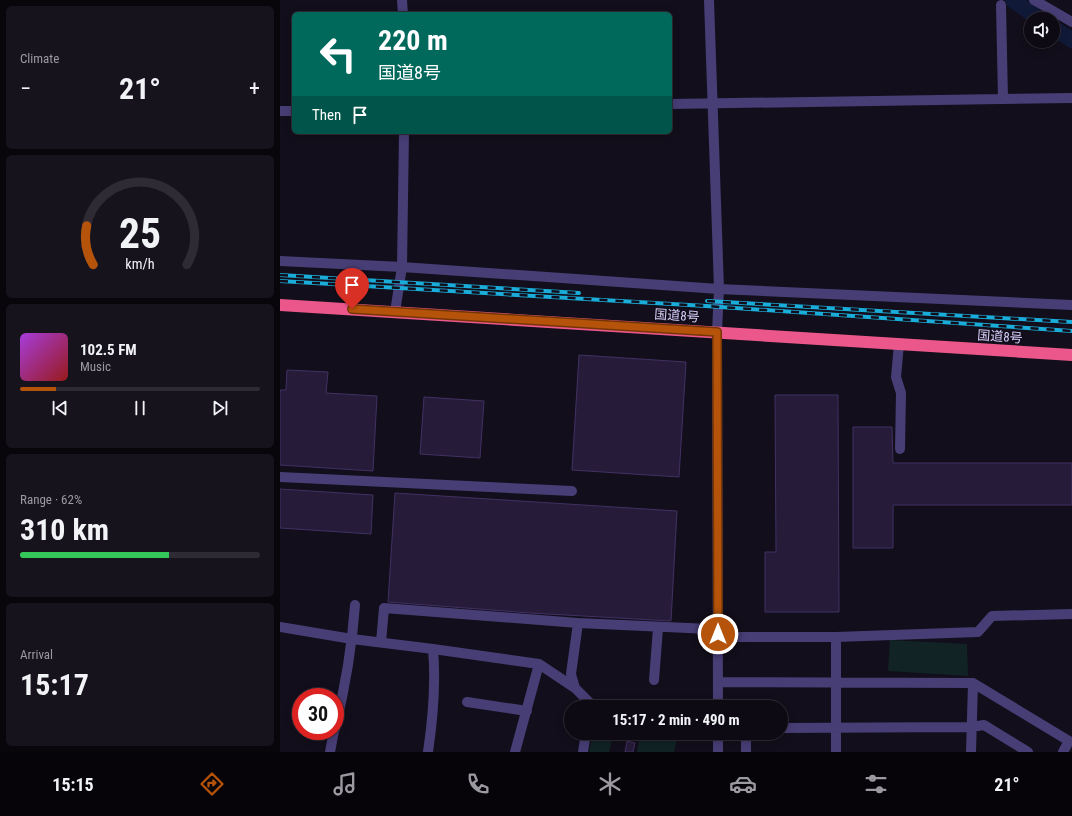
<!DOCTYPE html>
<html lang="en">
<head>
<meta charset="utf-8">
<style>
	:root { --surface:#0e0a14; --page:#17131d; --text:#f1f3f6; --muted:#9b9aa0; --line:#2e2b34; --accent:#b45309 }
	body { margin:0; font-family:"Roboto Condensed","Noto Sans JP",sans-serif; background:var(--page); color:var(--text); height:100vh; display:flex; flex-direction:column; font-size:15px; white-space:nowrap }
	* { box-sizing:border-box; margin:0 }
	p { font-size:13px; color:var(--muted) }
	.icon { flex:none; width:22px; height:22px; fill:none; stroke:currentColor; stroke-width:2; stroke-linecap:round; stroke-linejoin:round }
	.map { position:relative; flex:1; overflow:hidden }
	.panel { display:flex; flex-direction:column; gap:6px; padding:6px; background:#08060b; width:280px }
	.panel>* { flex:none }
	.guide { position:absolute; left:12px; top:12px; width:380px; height:122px; border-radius:6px; box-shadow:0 2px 10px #0003,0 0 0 1px var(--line); background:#00695c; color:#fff; overflow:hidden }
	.tools { position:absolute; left:744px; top:12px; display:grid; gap:8px }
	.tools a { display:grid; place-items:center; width:36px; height:36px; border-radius:50%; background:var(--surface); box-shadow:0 2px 10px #0003,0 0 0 1px var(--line); font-size:20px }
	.speed { position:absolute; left:12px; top:688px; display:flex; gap:8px; font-size:20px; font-weight:700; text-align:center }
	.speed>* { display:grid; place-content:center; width:52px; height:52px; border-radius:50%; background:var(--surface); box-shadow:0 2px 10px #0003,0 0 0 1px var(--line); line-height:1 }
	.speed .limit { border:6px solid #d22; background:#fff; color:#111 }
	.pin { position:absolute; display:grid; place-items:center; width:34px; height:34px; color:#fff; margin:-41px -17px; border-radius:50% 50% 50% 0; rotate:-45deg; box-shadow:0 0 4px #0007 }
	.pin .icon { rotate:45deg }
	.me { position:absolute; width:44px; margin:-22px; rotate:0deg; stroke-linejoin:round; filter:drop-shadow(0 0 3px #0008) }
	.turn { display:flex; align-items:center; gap:14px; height:84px; padding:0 20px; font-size:18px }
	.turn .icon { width:52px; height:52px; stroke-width:2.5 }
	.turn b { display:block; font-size:28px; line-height:34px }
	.then { display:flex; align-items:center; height:38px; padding:0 20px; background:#0003; gap:8px; font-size:15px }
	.big { font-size:30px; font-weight:700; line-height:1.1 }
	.panel .widget { flex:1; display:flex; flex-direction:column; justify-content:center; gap:6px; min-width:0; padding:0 14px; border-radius:6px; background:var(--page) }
	.panel .dial { align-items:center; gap:0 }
	.dial svg { height:104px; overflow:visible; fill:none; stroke:var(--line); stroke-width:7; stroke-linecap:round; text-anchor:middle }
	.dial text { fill:var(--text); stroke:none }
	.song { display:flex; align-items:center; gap:12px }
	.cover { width:48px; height:48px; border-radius:6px; background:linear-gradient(135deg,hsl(280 70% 55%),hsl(0 70% 35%)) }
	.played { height:4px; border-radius:2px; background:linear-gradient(90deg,var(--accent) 15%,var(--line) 15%) }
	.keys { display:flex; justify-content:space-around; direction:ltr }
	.heat { display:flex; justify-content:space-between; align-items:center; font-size:22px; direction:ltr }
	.charge { height:6px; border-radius:3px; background:linear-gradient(90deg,#34c759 62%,var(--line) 0) }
	.trip { position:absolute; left:284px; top:700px; width:224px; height:40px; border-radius:20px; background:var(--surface); box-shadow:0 2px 10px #0003,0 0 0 1px var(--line); font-weight:700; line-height:40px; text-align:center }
	.dock { display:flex; height:64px; justify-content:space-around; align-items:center; background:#060408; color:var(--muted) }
	.dock .icon { width:28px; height:28px }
	.dock .current { color:var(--accent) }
	.dock b { font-size:18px; color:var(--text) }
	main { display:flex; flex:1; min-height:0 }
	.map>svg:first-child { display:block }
	.green { fill:#112325 }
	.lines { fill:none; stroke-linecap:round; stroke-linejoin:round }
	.river { stroke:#101a38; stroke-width:16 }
	.building { fill:#261c3a; stroke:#413163 }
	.minor { stroke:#473e75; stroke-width:10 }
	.highway { stroke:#eb578b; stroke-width:12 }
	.rail-casing { stroke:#1aadd9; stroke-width:4 }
	.rail { stroke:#120e1b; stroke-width:2.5; stroke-dasharray:8; stroke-linecap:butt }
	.route-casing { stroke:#753606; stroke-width:10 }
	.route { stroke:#b45309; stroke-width:7 }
	.labels { text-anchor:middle; stroke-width:3; stroke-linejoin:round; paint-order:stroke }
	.street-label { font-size:13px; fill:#d8cef9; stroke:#120e1b }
</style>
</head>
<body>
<main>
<section class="panel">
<div class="widget"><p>Climate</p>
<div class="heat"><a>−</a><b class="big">21°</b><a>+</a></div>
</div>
<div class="widget dial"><svg viewBox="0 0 100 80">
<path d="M14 69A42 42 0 1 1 86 69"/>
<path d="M14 69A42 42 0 0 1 9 39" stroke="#b45309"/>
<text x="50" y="56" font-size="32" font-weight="700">25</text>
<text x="50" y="72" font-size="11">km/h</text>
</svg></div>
<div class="widget">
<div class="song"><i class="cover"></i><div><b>102.5 FM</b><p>Music</p></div></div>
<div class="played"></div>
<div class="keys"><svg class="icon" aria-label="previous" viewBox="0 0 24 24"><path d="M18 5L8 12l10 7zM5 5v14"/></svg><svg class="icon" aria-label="pause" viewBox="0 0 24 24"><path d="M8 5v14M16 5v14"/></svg><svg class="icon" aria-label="next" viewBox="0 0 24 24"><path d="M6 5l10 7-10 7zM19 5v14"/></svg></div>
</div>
<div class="widget"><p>Range · 62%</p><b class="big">310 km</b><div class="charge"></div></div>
<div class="widget"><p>Arrival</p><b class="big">15:17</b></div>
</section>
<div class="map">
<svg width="792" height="752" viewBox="0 0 792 752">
	<rect width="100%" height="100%" fill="#120e1b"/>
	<path class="green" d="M610,640l77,4 1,32 -80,-5z
		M313,733h85l-4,19h-37l2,-12 -26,-5 -4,17h-20z"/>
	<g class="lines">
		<path class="river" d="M733,0l26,19
			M773,28l19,12"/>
	</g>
	<path class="building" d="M299,355l107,7 -7,115 -107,-7z
		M7,370l41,2 -2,21 51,3 -4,75 -93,-6v-75h6z
		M495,395h63l1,217h-74v-60h11z
		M144,397l60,4 -4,57 -60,-4z
		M573,427h39l1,36h179v42h-179v43h-40z
		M0,489l93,6 -2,39 -91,-6z
		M115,493l282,18 -6,110 -141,-8 -142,-11z
		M347,741l8,2 -2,9h-8z"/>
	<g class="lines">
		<path class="minor" d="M122,0l1,14
			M429,0l10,289 -2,43 1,375
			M754,0l38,22
			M721,5l2,94
			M390,104l402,-6
			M0,111h14
			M0,261l122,6 317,22 353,16
			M115,312l7,-45 2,-135
			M619,344l-3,33 5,16 -1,56
			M0,477l292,14
			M0,627l72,12 81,10 106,15 36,24 17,17 4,2
			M101,642l3,-34 194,15 132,6 8,5 9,3h109l142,-5 14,-16 80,-2
			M374,680l4,-52
			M438,682l255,1
			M295,688l-4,-14 7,-51
			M187,702l60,9
			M501,728l190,-1 13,-2 44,27
			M55,729c10,-41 17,-82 20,-124
			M50,752l4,-21
			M148,752c5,-34 8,-69 5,-103
			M235,752l24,-88
			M303,752l3,-19
			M438,752v-19
			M466,752v-19
			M556,752v-115
			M691,752l2,-69 96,58 -6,11"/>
		<path class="highway" d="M0,305l792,50"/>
		<defs>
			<path id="rail" d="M0,275l299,18
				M0,281l426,25 366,25
				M427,301l365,21"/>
		</defs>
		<use href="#rail" class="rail-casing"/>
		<use href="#rail" class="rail"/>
	</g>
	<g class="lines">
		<defs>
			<path id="route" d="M72,309l365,23 1,302"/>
		</defs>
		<use href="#route" class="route-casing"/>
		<use href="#route" class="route"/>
	</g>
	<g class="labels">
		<g class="street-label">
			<text transform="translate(397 315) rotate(4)" y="5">国道8号</text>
			<text transform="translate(720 336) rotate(4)" y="5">国道8号</text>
		</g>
	</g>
</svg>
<div class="tools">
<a><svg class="icon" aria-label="sound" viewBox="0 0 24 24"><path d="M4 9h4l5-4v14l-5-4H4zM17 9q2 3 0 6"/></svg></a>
</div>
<div class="speed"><div class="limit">30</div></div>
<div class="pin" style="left:72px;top:309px;background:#d93025"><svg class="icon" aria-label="arrive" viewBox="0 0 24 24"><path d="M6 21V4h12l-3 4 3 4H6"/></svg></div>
<svg class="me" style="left:438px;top:634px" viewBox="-20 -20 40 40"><circle r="17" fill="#b45309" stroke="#fff" stroke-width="3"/><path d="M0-11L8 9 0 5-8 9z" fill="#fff"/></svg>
<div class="trip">15:17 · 2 min · 490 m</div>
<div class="guide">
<div class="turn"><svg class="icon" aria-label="left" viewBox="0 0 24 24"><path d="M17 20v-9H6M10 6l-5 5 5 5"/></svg><div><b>220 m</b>国道8号</div></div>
<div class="then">Then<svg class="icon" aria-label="arrive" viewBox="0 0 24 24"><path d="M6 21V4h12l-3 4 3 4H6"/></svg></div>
</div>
</div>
</main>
<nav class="dock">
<b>15:15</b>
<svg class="icon current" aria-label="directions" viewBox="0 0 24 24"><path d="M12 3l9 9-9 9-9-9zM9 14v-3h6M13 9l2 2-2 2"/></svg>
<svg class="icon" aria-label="music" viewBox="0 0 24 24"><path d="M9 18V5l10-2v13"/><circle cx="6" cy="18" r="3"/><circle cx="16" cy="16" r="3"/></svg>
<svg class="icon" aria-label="phone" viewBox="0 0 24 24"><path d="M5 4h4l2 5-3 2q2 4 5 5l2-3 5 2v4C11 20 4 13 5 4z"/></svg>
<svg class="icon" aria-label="climate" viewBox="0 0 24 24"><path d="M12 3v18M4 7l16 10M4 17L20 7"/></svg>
<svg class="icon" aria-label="car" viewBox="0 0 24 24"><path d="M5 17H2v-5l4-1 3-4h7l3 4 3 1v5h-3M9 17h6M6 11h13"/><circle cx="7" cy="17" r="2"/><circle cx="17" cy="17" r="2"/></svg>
<svg class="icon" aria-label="filters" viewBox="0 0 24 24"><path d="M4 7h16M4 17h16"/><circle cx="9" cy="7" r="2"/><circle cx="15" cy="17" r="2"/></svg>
<b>21°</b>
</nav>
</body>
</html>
